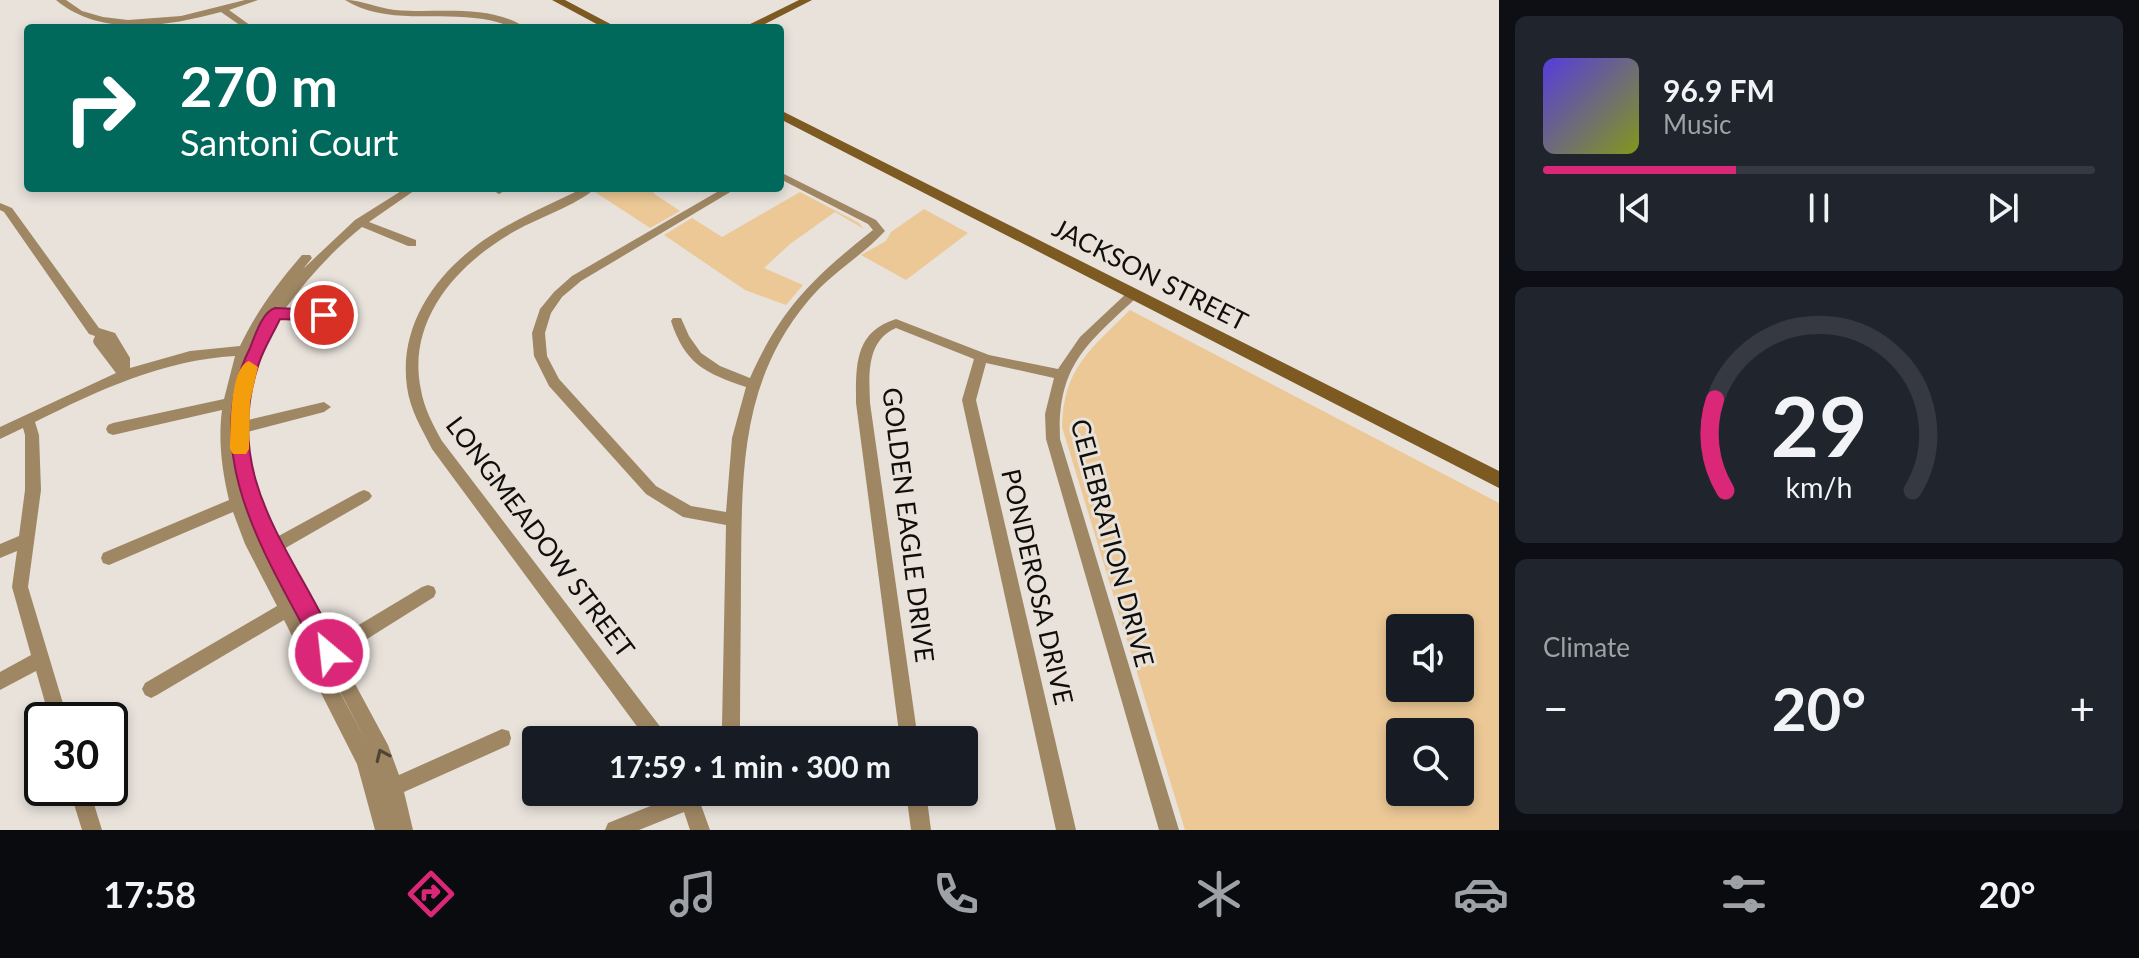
<!DOCTYPE html>
<html lang="en">
<head>
<meta charset="utf-8">
<style>
	:root { --surface:#171b24; --page:#20242c; --text:#f1f3f6; --muted:#9ea1a6; --line:#363941; --accent:#db2777 }
	body { margin:0; font-family:Lato,sans-serif; background:var(--page); color:var(--text); height:100vh; display:flex; flex-direction:column; font-size:30px; white-space:nowrap }
	* { box-sizing:border-box; margin:0 }
	p { font-size:26px; color:var(--muted) }
	.icon { flex:none; width:44px; height:44px; fill:none; stroke:currentColor; stroke-width:2; stroke-linecap:round; stroke-linejoin:round }
	.map { position:relative; flex:1; overflow:hidden }
	.side { display:flex; flex-direction:column; gap:16px; padding:16px; background:#0d0f14; width:640px }
	.side>* { flex:none }
	.banner { position:absolute; left:24px; top:24px; width:760px; height:168px; border-radius:8px; box-shadow:0 4px 12px #0003; background:#00695c; color:#fff; overflow:hidden }
	.tools { position:absolute; left:1386px; top:614px; display:grid; gap:16px }
	.tools a { display:grid; place-items:center; width:88px; height:88px; border-radius:8px; background:var(--surface); box-shadow:0 4px 12px #0003; font-size:40px }
	.speed { position:absolute; left:24px; top:702px; display:flex; gap:16px; font-size:40px; font-weight:700; text-align:center }
	.speed>* { display:grid; place-content:center; width:104px; height:104px; border-radius:50%; background:var(--surface); box-shadow:0 4px 12px #0003; line-height:1 }
	.speed .limit { border:4px solid #111; border-radius:12px; background:#fff; color:#111 }
	.pin { position:absolute; display:grid; place-items:center; width:68px; height:68px; color:#fff; margin:-34px; border:4px solid #fff; border-radius:50%; box-shadow:0 2px 8px #0007 }
	.me { position:absolute; width:88px; margin:-44px; rotate:332deg; stroke-linejoin:round; filter:drop-shadow(0 0 6px #0008) }
	.turn { display:flex; align-items:center; gap:28px; height:168px; padding:0 24px; font-size:36px }
	.turn .icon { width:104px; height:104px; stroke-width:2.5 }
	.turn b { display:block; font-size:56px; line-height:68px }
	.big { font-size:60px; font-weight:700; line-height:1.1 }
	.side .card { flex:1; display:flex; flex-direction:column; justify-content:center; gap:12px; min-width:0; padding:0 28px; border-radius:12px; background:var(--page) }
	.side .dial { align-items:center; gap:0 }
	.dial svg { height:208px; overflow:visible; fill:none; stroke:var(--line); stroke-width:7; stroke-linecap:round; text-anchor:middle }
	.dial text { fill:var(--text); stroke:none }
	.song { display:flex; align-items:center; gap:24px }
	.cover { width:96px; height:96px; border-radius:12px; background:linear-gradient(135deg,hsl(250 70% 55%),hsl(70 70% 35%)) }
	.played { height:8px; border-radius:4px; background:linear-gradient(90deg,var(--accent) 35%,var(--line) 35%) }
	.keys { display:flex; justify-content:space-around; direction:ltr }
	.heat { display:flex; justify-content:space-between; align-items:center; font-size:44px; direction:ltr }
	.trip { position:absolute; left:522px; top:726px; width:456px; height:80px; border-radius:8px; background:var(--surface); box-shadow:0 4px 12px #0003; font-weight:700; line-height:80px; text-align:center }
	.tabs { display:flex; height:128px; justify-content:space-around; align-items:center; background:#090b0e; color:var(--muted) }
	.tabs .icon { width:56px; height:56px }
	.tabs .selected { color:var(--accent) }
	.tabs b { font-size:36px; color:var(--text) }
	main { display:flex; flex:1; min-height:0 }
	.map>svg:first-child { display:block }
	.green { fill:#ecc896; fill-rule:evenodd }
	.lines { fill:none; stroke-linecap:round; stroke-linejoin:round }
	.street { fill:#9f8764; fill-rule:evenodd }
	.secondary { fill:#7d5a22; fill-rule:evenodd }
	.oneway { stroke:#504433 }
	.route { fill:#db2777; stroke:#8e194d; stroke-width:2 }
	.slow { fill:#f59e0b }
	.labels { text-anchor:middle; stroke-width:6; stroke-linejoin:round; paint-order:stroke }
	.street-label { font-size:26px; fill:#100e0b; stroke:#e8e2db }
</style>
</head>
<body>
<main>
<div class="map">
<svg width="1499" height="830" viewBox="0 0 1499 830">
	<rect width="100%" height="100%" fill="#e8e2db"/>
	<path class="green" d="M602,188h58l-7,5 27,18 -30,17 -55,-36z
		M800,192l59,31 5,6 -29,-17 -45,32 -26,24 39,17 -17,20 -41,-15 -81,-55 28,-17 30,19z
		M924,209l44,24 -62,47 -45,-25 25,-14 5,-9z
		M1130,310l369,193v327h-314l-123,-403c1,-59 29,-78 68,-117zM1400,628h60v60h-60zM1400,732h60v60h-60z"/>
	<g class="lines">
		<path class="street" d="M56,0h10l16,11 21,6 25,3 53,-4 64,-16h13l-29,10 25,18h-10l-23,-16c-52,14 -120,26 -165,-12z
			M345,0c17,0 32,8 50,10 42,4 94,-7 131,18 -15,0 -28,-7 -43,-9 -45,-7 -98,6 -138,-19z
			M780,172l96,48 9,11c-23,25 -55,43 -77,70 -68,81 -66,172 -67,272 0,51 -1,102 -1,153l2,14h-18l-2,-14 4,-201 -43,-8 -37,-23 -97,-108 -15,-30 -2,-23 8,-24 14,-17 18,-16 152,-88h13l-156,93 -19,16 -11,16 -6,20 2,23 12,23 97,107 35,20 35,6 6,-74 14,-51c-41,-14 -61,-23 -75,-66l2,-3h8l8,18 12,17 19,13 30,12c31,-70 64,-101 123,-148l-5,-6 -88,-45z
			M406,188h12l-49,34 47,18v6h-8l-46,-19c-30,24 -54,51 -77,82l64,3 6,4 -2,3 -73,-1c-17,33 -30,64 -32,102l76,-18 7,5 -7,5 -77,20 7,56 21,50 84,-46 5,-2 5,2 3,4 -3,4 -87,50 50,91 90,-54 6,-2 6,2 2,5 -2,5 -94,59 48,89 11,30 103,-46 7,2 2,7 -2,7 -105,47 9,38h-38l-18,-66 -73,-144 -127,75 -6,3 -6,-3 -3,-6 3,-6 132,-77 -32,-62 -12,-32 -124,53 -6,-2 -2,-5 2,-5 126,-53c-7,-30 -11,-59 -7,-90l-109,25 -5,-2 -2,-4 2,-4 5,-2 111,-24 11,-43c-72,4 -136,34 -200,66l4,13 2,55 -13,97 40,133h-18l-14,-49 -36,19v-18l31,-17 -19,-68 5,-36 -17,7v-14l19,-8 6,-46v-55l-2,-7 -23,11v-12l116,-54 -22,-29 -1,-3 2,-5 -6,-2 -85,-122 -4,-2v-7l12,5 87,120 16,5 15,25v10l60,-17 50,-5c16,-34 37,-62 62,-91h8l2,3 -9,11 52,-49zM256,531l110,210 -106,-199z
			M489,188h13l2,3 -5,3z
			M583,188h13c-21,18 -56,29 -81,43 -57,32 -109,89 -94,159 3,18 12,35 21,51l223,292 2,7h-20l-215,-291c-10,-20 -22,-39 -25,-62 -9,-64 32,-118 83,-151 29,-19 62,-32 93,-48z
			M1133,290l4,1 2,3 -2,3c-50,47 -80,68 -77,142l119,391h-20l-113,-391 -1,-25 9,-36 -68,-15 -10,37 100,430h-20l-94,-430 12,-41 -78,-31c-30,13 -27,47 -26,75l48,337h-18l-44,-337c0,-37 -2,-71 40,-84l93,36 69,14 22,-32 49,-46z
			M69,788h20l13,42h-20z
			M677,792h42l-3,7 -15,6 9,25h-20l-6,-18 -45,18h-34l3,-7 70,-28z
			M906,792h20l5,38h-20z"/>
		<path class="secondary" d="M552,0h13l53,28h-14z
			M799,0h13l-55,28h-15z
			M780,110l719,361v17l-719,-369z"/>
	</g>
	<defs><path id="oneway-chevron" d="M-2-3.5L2.5 0L-2 3.5" fill="none" stroke-width="1.6" stroke-linecap="round" stroke-linejoin="round" transform="scale(2)"/></defs>
	<use class="oneway" href="#oneway-chevron" transform="translate(382 755) rotate(-114)"/>
	<path class="route" d="M275,308l49,2 8,5 -8,6 -44,-2c-7,15 -16,29 -21,44 -40,117 38,191 81,290l-3,7 -8,3 -8,-3c-49,-96 -126,-202 -71,-312 5,-12 12,-36 25,-40z"/>
	<path class="slow" d="M249,361l9,6 -8,35 -1,47 -3,5h-13l-3,-5c1,-19 -1,-81 19,-88z"/>
	<g class="labels">
		<g class="street-label">
			<text transform="translate(1150 275) rotate(27)" y="9">JACKSON STREET</text>
			<text transform="translate(908 525) rotate(83)" y="9">GOLDEN EAGLE DRIVE</text>
			<text transform="translate(540 537) rotate(53)" y="9">LONGMEADOW STREET</text>
			<text transform="translate(1112 543) rotate(75)" y="9">CELEBRATION DRIVE</text>
			<text transform="translate(1037 587) rotate(77)" y="9">PONDEROSA DRIVE</text>
		</g>
	</g>
</svg>
<div class="tools">
<a><svg class="icon" aria-label="sound" viewBox="0 0 24 24"><path d="M4 9h4l5-4v14l-5-4H4zM17 9q2 3 0 6"/></svg></a>
<a><svg class="icon" aria-label="search" viewBox="0 0 24 24"><circle cx="10" cy="10" r="6"/><path d="M15 15l6 6"/></svg></a>
</div>
<div class="speed"><div class="limit">30</div></div>
<div class="pin" style="left:324px;top:315px;background:#d93025"><svg class="icon" aria-label="arrive" viewBox="0 0 24 24"><path d="M6 21V4h12l-3 4 3 4H6"/></svg></div>
<svg class="me" style="left:329px;top:653px" viewBox="-20 -20 40 40"><circle r="17" fill="#db2777" stroke="#fff" stroke-width="3"/><path d="M0-11L8 9 0 5-8 9z" fill="#fff"/></svg>
<div class="trip">17:59 · 1 min · 300 m</div>
<div class="banner">
<div class="turn"><svg class="icon" aria-label="right" viewBox="0 0 24 24"><path d="M7 20v-9h11M14 6l5 5-5 5"/></svg><div><b>270 m</b>Santoni Court</div></div>
</div>
</div>
<section class="side">
<div class="card">
<div class="song"><i class="cover"></i><div><b>96.9 FM</b><p>Music</p></div></div>
<div class="played"></div>
<div class="keys"><svg class="icon" aria-label="previous" viewBox="0 0 24 24"><path d="M18 5L8 12l10 7zM5 5v14"/></svg><svg class="icon" aria-label="pause" viewBox="0 0 24 24"><path d="M8 5v14M16 5v14"/></svg><svg class="icon" aria-label="next" viewBox="0 0 24 24"><path d="M6 5l10 7-10 7zM19 5v14"/></svg></div>
</div>
<div class="card dial"><svg viewBox="0 0 100 80">
<path d="M14 69A42 42 0 1 1 86 69"/>
<path d="M14 69A42 42 0 0 1 10 34" stroke="#db2777"/>
<text x="50" y="56" font-size="32" font-weight="700">29</text>
<text x="50" y="72" font-size="11">km/h</text>
</svg></div>
<div class="card"><p>Climate</p>
<div class="heat"><a>−</a><b class="big">20°</b><a>+</a></div>
</div>
</section>
</main>
<nav class="tabs">
<b>17:58</b>
<svg class="icon selected" aria-label="directions" viewBox="0 0 24 24"><path d="M12 3l9 9-9 9-9-9zM9 14v-3h6M13 9l2 2-2 2"/></svg>
<svg class="icon" aria-label="music" viewBox="0 0 24 24"><path d="M9 18V5l10-2v13"/><circle cx="6" cy="18" r="3"/><circle cx="16" cy="16" r="3"/></svg>
<svg class="icon" aria-label="phone" viewBox="0 0 24 24"><path d="M5 4h4l2 5-3 2q2 4 5 5l2-3 5 2v4C11 20 4 13 5 4z"/></svg>
<svg class="icon" aria-label="climate" viewBox="0 0 24 24"><path d="M12 3v18M4 7l16 10M4 17L20 7"/></svg>
<svg class="icon" aria-label="car" viewBox="0 0 24 24"><path d="M5 17H2v-5l4-1 3-4h7l3 4 3 1v5h-3M9 17h6M6 11h13"/><circle cx="7" cy="17" r="2"/><circle cx="17" cy="17" r="2"/></svg>
<svg class="icon" aria-label="filters" viewBox="0 0 24 24"><path d="M4 7h16M4 17h16"/><circle cx="9" cy="7" r="2"/><circle cx="15" cy="17" r="2"/></svg>
<b>20°</b>
</nav>
</body>
</html>
